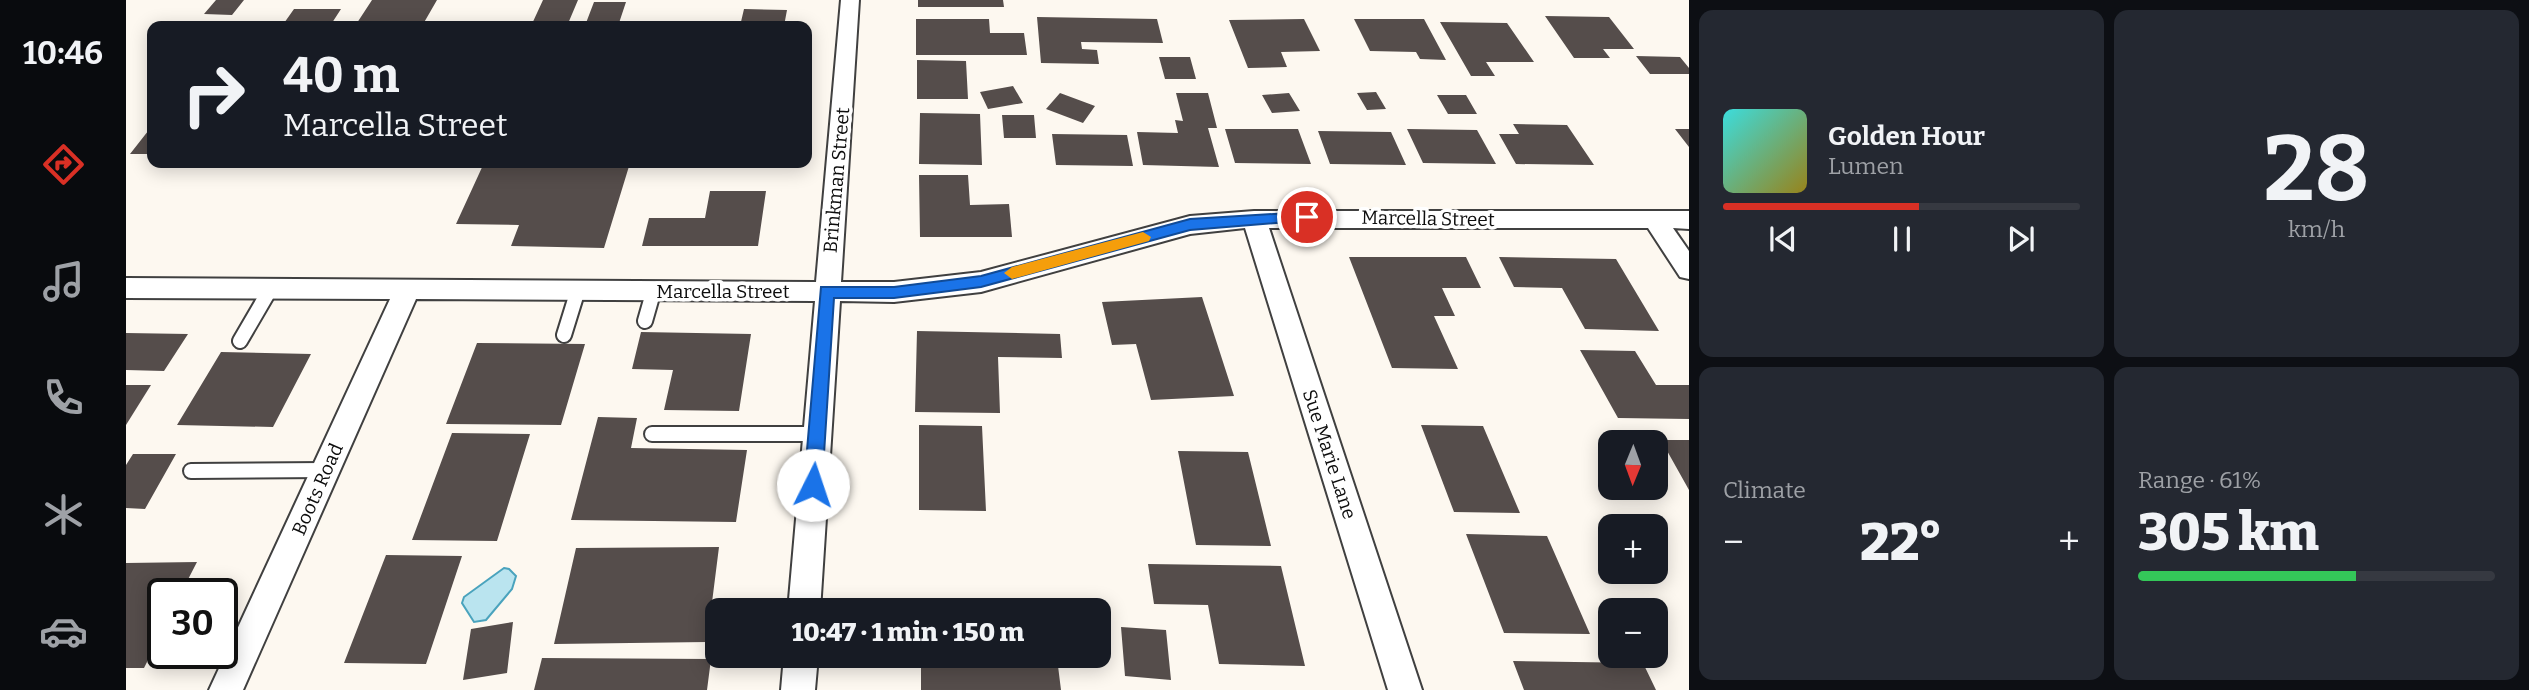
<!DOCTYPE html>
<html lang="en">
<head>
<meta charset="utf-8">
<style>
	:root { --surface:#171b24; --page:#242831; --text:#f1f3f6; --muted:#9ea1a6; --line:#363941; --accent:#d93025 }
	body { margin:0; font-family:Bitter,serif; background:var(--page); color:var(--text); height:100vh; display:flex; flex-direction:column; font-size:26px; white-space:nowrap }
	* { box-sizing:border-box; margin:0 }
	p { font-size:23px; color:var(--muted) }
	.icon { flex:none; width:38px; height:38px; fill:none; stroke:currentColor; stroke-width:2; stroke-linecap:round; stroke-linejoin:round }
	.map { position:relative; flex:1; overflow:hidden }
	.sheet { display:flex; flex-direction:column; gap:10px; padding:10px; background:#0d0f14; width:840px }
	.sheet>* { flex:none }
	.hud { position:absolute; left:21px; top:21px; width:665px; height:147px; border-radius:14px; box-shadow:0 4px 18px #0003; background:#171b24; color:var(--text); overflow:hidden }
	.needle { width:46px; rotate:181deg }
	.fabs { position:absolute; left:1472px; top:430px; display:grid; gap:14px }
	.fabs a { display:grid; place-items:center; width:70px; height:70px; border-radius:14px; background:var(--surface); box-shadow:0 4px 18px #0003; font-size:35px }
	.speed { position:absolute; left:21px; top:578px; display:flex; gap:14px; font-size:35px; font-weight:700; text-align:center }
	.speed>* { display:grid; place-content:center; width:91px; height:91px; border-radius:50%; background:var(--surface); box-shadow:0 4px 18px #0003; line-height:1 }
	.speed .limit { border:4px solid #111; border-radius:10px; background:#fff; color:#111 }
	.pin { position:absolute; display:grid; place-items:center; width:60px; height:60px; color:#fff; margin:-30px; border:4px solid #fff; border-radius:50%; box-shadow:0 2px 7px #0007 }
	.me { position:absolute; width:77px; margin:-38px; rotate:4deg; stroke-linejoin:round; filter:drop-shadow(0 0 5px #0008) }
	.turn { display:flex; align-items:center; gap:24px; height:147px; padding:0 21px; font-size:32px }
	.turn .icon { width:91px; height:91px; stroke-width:2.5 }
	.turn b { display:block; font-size:49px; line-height:60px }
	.big { font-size:52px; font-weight:800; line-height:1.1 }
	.sheet .tile { flex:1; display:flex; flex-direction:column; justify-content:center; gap:10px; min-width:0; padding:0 24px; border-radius:14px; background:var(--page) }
	.sheet .dial { align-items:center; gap:0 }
	.dial b { font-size:91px; line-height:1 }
	.song { display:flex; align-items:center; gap:21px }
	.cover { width:84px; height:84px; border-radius:10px; background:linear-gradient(135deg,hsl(180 70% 55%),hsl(50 70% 35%)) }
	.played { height:7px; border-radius:4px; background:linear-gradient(90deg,var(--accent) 55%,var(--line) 55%) }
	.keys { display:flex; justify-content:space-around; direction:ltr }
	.heat { display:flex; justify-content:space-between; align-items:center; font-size:38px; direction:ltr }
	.charge { height:10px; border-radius:5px; background:linear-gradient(90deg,#34c759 61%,var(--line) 0) }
	.sheet .tiles { flex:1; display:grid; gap:10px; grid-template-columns:repeat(2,1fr) }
	.trip { position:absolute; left:579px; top:598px; width:406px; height:70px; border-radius:14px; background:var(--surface); box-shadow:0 4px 18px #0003; font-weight:800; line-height:70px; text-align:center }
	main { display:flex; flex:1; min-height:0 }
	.dock { display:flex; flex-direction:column; width:126px; justify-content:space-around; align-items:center; background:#090b0e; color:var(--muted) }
	.dock .icon { width:49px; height:49px }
	.dock .active { color:var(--accent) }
	.dock b { font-size:32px; color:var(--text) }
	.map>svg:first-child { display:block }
	.water { fill:#bae4ef; stroke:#4aa3bd; stroke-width:2 }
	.building { fill:#554d4b }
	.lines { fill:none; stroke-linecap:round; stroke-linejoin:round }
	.service-far1-casing { stroke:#404040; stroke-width:13 }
	.service-casing { stroke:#404040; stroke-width:18 }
	.minor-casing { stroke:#404040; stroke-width:4 }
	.service-far1 { stroke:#fff; stroke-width:10 }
	.service { stroke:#fff; stroke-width:14 }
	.minor { fill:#fff; fill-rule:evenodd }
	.route { fill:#1a73e8; stroke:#114b97; stroke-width:2 }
	.slow { fill:#f59e0b }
	.labels { text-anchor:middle; stroke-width:7; stroke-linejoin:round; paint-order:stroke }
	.street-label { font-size:19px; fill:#0d0d0d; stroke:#fff }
</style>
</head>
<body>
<main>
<nav class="dock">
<b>10:46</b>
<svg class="icon active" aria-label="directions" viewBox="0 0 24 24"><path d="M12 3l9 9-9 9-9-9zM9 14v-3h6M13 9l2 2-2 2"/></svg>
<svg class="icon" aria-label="music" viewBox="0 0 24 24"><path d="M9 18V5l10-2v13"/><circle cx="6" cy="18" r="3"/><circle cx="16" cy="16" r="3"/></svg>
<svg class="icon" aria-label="phone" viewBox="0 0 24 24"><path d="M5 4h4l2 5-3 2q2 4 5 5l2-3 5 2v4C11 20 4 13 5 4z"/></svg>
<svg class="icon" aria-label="climate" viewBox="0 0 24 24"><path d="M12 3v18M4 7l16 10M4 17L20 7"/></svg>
<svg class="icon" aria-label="car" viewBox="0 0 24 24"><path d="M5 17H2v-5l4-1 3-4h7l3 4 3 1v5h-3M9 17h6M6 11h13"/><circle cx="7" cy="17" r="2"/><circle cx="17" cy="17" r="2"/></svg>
</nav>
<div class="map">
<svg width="1563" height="690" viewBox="0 0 1563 690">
	<rect width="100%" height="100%" fill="#fdf8f0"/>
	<path class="water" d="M378,568l5,1 7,7 -4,13 -26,31 -12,2 -12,-19 2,-6z"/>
	<path class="building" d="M90,0h28l-12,15 -28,-1z
		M246,0h65l-15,26h-67z
		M417,0h35l-11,26h-36z
		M792,0h85l1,7h-86z
		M468,2h32l-7,21h-33z
		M168,9h47l-11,17h-48z
		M618,9l43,1 -3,16h-44z
		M1419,16l64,1 25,32h-31l7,9h-36z
		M911,17l120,2 6,24 -82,-1 1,7 15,1 2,14 -58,-1z
		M790,19h73l1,14h34l3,22h-111z
		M1178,19l16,32 -39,1 6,15 -39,1 -19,-48z
		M1228,19h70l22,41 -26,-1 -4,-7 -46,-1z
		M1314,22l67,1 27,39h-48l9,14h-24z
		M1510,56l44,1 9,11v6h-39z
		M1033,57h31l6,22h-31z
		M791,60l49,1 2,38h-51z
		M887,86l10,17 -35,6 -8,-17z
		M1250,92l10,17 -19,1 -10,-17z
		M934,93l35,13 -12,17 -37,-14z
		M1050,93h32l9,35h-9l11,39 -76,-2 -6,-33 41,1 -3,-13 8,1z
		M1163,93l11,18 -28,2 -10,-18z
		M1311,95h29l11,19h-29z
		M794,113l60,1 2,51 -63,-1z
		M876,115h32l2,23h-32z
		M1387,124l54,1 27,40 -78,-1 -17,-30h20z
		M26,126v28h-22z
		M1099,129h73l13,35 -76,-1z
		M1281,129l70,1 19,34 -73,-1z
		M1549,129h14v18z
		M1192,131l73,1 15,33 -76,-1z
		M926,134l75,1 6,31 -77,-1z
		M358,163h146l-26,85 -93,-2 8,-21 -63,-1z
		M793,175h49l2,30 39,-1 3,33h-92z
		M584,191h56l-8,55h-116l7,-28h56z
		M1223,257h117l15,31h-39l13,28h-21l24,53 -66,-1z
		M1373,257l117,2 43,72 -74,-2 -23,-41 -48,-1z
		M1076,297l32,99 -83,4 -15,-56 -24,1 -10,-43z
		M791,331l143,3 2,24 -64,-1 2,56 -85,-1z
		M515,332l110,2 -12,77 -75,-1 9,-40 -41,-1z
		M0,333l62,1 -24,37 -38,-1z
		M351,343l108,1 -24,81 -115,-1z
		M1454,350l55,1 21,34h33v34l-71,-1z
		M95,352l90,2 -38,73 -96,-2z
		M0,385h25l-25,40z
		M472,417l39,1 -6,30 116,2 -11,72 -165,-2z
		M793,425l63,1 4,85 -67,-1z
		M1295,425l62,1 37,87 -66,-1z
		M326,433l78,1 -33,107 -85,-1z
		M1535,440h28v50z
		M1052,451l70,1 23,94 -75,-1z
		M7,454h43l-31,55 -19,-1v-43z
		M1340,534l81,2 43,98 -86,-1z
		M593,547l-12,95 -153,2 22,-96z
		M260,555l76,1 -36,108 -82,-1z
		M71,562l-16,31h-18v37l-19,38h-18v-105z
		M1022,564l133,2 24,100 -86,-2 -11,-59 -54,-1z
		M387,622l-6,51 -44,7 8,-51z
		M995,627l45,3 5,50 -46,-4z
		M416,658l169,1 -4,31h-173z
		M1387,661l130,2 13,27h-132z
		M795,666h137l3,24h-140z"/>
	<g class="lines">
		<defs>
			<path id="service-far1" d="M141,295l4,-7
				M450,295l2,-6
				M527,295l1,-5"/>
			<path id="service" d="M519,321l8,-28
				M438,335l13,-42
				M114,341l28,-48
				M526,434h165
				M65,471l135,-1"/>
			<path id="minor" d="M715,0h18l-18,282h53l87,-10 209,-56 64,-5h435v18l-16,-1 16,23v28l-9,-2 -32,-49h-379l153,462h-34l-143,-462 -55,6 -209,58 -87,10 -54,-1 -20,310h-32l27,-310 -399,-2 -173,391h-34l181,-391 -264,-1v-20l690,4z
				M658,656h34l-3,34h-34z"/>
		</defs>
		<use href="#service-far1" class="service-far1-casing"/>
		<use href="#service" class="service-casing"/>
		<use href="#minor" class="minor-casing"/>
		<use href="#service-far1" class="service-far1"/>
		<use href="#service" class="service"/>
		<use href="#minor" class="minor"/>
	</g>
	<path class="route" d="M1181,212l5,1v7l-122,10 -209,57 -87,11h-60l-12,187 -3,5 -6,3 -6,-3 -3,-5 17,-198h73l87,-11 209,-57z"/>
	<path class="slow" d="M1017,232l8,5 -2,4 -137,38 -8,-6 8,-6z"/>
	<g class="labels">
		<g class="street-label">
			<text transform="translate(710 180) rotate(-85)" y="7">Brinkman Street</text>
			<text transform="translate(1302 218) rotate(1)" y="7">Marcella Street</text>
			<text x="597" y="298">Marcella Street</text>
			<text transform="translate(1204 454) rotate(72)" y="7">Sue Marie Lane</text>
			<text transform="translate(191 489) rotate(-66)" y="7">Boots Road</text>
		</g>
	</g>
</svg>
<div class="fabs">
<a><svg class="needle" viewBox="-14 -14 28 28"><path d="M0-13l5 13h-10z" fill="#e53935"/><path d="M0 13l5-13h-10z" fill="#9ea1a6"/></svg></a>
<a>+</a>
<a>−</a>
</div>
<div class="speed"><div class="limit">30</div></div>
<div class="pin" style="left:1181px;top:217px;background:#d93025"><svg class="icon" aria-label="arrive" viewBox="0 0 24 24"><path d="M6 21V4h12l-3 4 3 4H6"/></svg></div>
<svg class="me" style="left:687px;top:485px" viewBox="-20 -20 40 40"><circle r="19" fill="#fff"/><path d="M0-13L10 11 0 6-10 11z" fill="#1a73e8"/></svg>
<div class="trip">10:47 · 1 min · 150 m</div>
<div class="hud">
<div class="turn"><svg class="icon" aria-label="right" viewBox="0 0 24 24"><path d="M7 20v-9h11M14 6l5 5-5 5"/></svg><div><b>40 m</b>Marcella Street</div></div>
</div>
</div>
<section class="sheet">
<div class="tiles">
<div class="tile">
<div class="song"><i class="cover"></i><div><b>Golden Hour</b><p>Lumen</p></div></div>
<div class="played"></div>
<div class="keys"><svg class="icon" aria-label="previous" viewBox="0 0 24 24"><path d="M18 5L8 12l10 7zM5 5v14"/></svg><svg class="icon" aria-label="pause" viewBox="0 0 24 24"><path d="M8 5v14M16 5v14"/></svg><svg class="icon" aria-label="next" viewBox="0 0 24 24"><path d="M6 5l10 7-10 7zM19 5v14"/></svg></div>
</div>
<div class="tile dial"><b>28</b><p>km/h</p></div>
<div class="tile"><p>Climate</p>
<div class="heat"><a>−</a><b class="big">22°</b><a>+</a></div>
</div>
<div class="tile"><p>Range · 61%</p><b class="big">305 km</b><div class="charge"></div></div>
</div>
</section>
</main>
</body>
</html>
